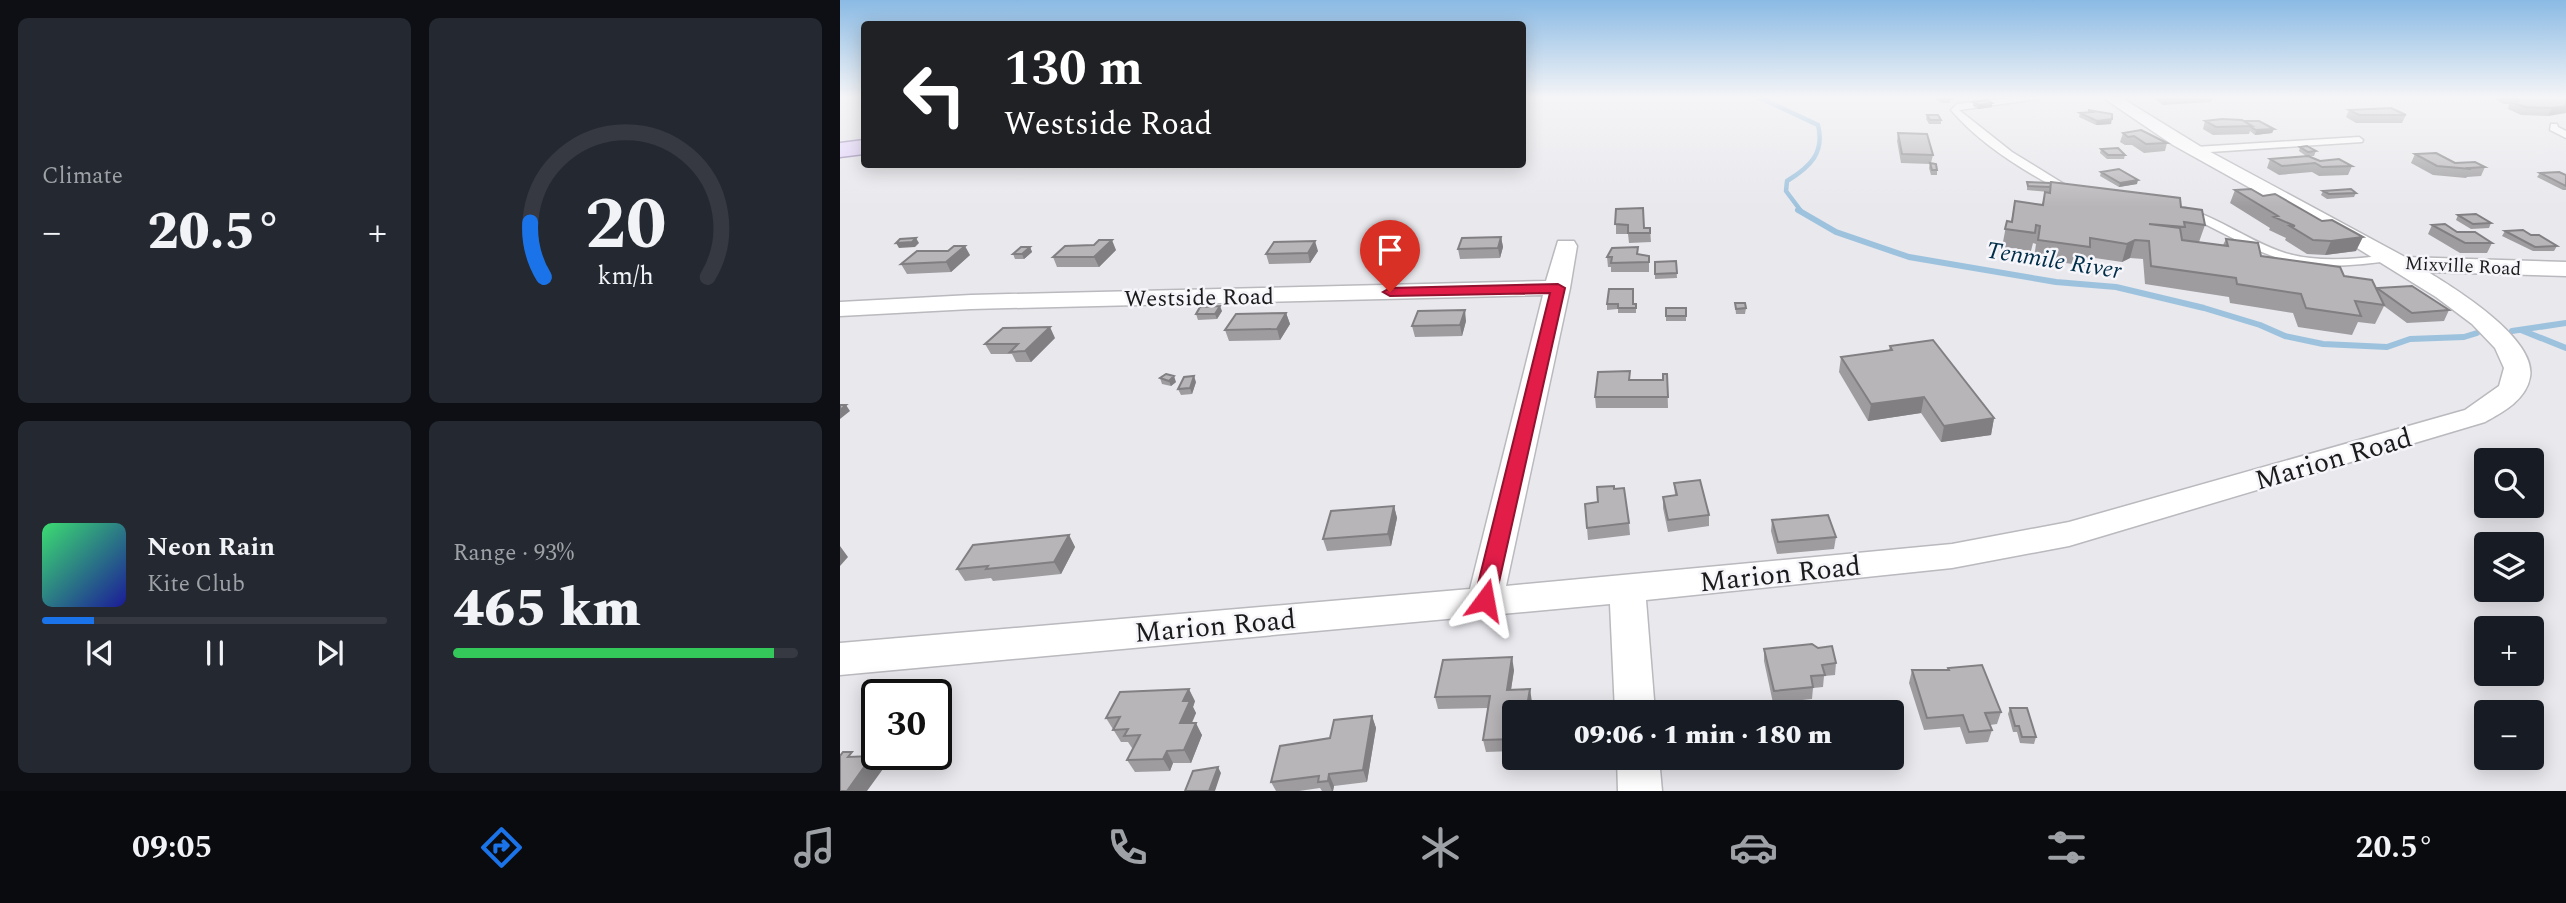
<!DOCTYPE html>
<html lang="en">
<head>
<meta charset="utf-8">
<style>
	:root { --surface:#171b24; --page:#242831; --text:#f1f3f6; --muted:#9ea1a6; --line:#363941; --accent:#1a73e8 }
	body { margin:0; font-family:Spectral,serif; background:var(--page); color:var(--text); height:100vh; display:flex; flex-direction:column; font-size:26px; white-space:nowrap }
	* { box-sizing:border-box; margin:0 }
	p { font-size:23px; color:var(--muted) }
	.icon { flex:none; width:38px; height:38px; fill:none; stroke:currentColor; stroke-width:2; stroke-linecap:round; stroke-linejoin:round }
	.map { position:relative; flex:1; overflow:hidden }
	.sheet { display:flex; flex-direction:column; gap:18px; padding:18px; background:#0d0f14; width:840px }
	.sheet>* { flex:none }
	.top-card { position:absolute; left:21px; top:21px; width:665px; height:147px; border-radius:7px; box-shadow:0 4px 18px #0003; background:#202124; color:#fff; overflow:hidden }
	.buttons { position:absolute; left:1634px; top:448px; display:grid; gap:14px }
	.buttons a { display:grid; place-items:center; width:70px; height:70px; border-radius:7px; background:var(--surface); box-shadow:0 4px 18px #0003; font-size:35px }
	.speed { position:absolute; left:21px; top:679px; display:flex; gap:14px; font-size:35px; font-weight:700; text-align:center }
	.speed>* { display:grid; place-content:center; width:91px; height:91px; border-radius:50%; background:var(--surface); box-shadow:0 4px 18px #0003; line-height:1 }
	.speed .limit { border:4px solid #111; border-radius:10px; background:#fff; color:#111 }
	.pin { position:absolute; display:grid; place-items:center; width:60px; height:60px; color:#fff; margin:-72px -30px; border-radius:50% 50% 50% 0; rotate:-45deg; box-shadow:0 0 7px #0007 }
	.pin .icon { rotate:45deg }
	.me { position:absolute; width:77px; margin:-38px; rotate:13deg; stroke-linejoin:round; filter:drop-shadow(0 0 5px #0008) }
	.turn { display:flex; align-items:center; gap:24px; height:147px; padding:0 28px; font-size:32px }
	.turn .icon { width:91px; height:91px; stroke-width:2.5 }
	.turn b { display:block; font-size:49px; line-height:60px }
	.big { font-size:52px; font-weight:800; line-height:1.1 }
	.sheet .widget { flex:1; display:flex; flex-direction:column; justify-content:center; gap:10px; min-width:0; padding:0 24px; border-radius:10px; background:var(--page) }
	.sheet .dial { align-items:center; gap:0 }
	.dial svg { height:182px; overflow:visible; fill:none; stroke:var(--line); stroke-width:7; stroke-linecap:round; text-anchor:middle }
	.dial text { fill:var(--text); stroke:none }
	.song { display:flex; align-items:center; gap:21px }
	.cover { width:84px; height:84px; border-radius:10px; background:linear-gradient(135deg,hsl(140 70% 55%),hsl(240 70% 35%)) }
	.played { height:7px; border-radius:4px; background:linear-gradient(90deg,var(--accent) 15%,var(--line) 15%) }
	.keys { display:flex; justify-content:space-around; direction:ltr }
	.heat { display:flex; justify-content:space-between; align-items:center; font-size:38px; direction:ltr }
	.charge { height:10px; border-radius:5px; background:linear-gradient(90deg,#34c759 93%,var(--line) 0) }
	.sheet .tiles { flex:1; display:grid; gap:18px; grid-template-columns:repeat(2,1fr) }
	.trip { position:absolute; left:662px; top:700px; width:402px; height:70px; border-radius:7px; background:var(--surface); box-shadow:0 4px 18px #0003; font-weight:800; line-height:70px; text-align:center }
	.menu { display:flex; height:112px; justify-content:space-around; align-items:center; background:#090b0e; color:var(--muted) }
	.menu .icon { width:49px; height:49px }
	.menu .current { color:var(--accent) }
	.menu b { font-size:32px; color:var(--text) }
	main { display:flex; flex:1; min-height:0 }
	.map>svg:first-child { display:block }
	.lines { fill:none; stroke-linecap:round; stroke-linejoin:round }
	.stream-far1 { stroke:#9dc2dd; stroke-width:4.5 }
	.stream { stroke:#9dc2dd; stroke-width:6 }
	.service-casing { stroke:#b9b9be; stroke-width:3 }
	.minor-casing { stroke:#b9b9be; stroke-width:3 }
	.primary-casing { stroke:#907eae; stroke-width:3 }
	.service { fill:#fff; fill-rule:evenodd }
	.minor { fill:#fff; fill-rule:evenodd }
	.primary { fill:#e2d1fd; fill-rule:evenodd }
	.wall { fill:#9e9c9f }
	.shaded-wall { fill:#817f82 }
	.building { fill:#b8b5b9; stroke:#817f82; stroke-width:2 }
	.route { fill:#e11d48; stroke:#92132f; stroke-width:2 }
	.labels { text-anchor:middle; stroke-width:5; stroke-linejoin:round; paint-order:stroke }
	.far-street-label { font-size:19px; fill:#1b1b1c; stroke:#f5f5fa }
	.street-label { font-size:23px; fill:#1b1b1c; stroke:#f5f5fa }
	.water-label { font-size:24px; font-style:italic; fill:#002e49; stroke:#f5f5fa }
	.near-street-label { font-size:28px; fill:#1b1b1c; stroke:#f5f5fa }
</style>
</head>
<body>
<main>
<section class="sheet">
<div class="tiles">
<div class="widget"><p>Climate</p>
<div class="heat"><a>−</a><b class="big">20.5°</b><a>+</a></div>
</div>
<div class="widget dial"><svg viewBox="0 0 100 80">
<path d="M14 69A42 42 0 1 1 86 69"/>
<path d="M14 69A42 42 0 0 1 8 45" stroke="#1a73e8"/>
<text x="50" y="56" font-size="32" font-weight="700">20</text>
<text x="50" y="72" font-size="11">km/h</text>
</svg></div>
<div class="widget">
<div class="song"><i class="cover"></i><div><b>Neon Rain</b><p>Kite Club</p></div></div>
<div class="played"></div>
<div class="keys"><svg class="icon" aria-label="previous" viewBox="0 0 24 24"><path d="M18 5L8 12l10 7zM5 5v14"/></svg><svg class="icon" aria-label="pause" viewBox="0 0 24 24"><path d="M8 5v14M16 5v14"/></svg><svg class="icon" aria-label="next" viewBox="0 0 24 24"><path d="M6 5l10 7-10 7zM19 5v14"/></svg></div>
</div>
<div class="widget"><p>Range · 93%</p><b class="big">465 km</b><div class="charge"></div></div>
</div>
</section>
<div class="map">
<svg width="1726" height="791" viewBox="0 0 1726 791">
	<rect width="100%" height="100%" fill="#e8e8ed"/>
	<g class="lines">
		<path class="stream-far1" d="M682,97h4
			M918,97l60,28c7,28 -8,42 -31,56l-1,10 15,20"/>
		<path class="stream" d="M958,210l38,22 73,25 147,25 60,5 88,21 56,17 25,11 38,8 64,3 23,-8 54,-2 13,-4
			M1681,330l45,18
			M1672,331l54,-8"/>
		<defs>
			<path id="service" d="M1180,97h21l-4,2 -78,11 53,42 60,37v4h-6c-41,-21 -85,-48 -115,-83l6,-6z
				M1711,124h6l1,3 8,4v7l-16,-8z
				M1519,137l4,3 -1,2 -167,11 -5,-3 5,-3z
				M1345,208c35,10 65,34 100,45 33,10 70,6 104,2l6,3 -6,3c-38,5 -77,9 -114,-4 -32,-11 -62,-31 -94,-44l-1,-2z"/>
			<path id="minor" d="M1262,97h18l83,51 202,109 161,5v14l-138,-4c28,17 109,67 102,105 -4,23 -27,35 -45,45l-416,124 -117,22 -306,32 9,112h-40l-5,-108 -770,71v-32l630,-54 73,-294 -572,14 -131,7v-14l131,-7 575,-14 12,-40h16l3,5 -7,42 -64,298 446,-42 117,-22 396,-112 34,-24 5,-18 -9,-20 -23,-24 -36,-27 -87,-54 -176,-98z
				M777,758h42l3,33h-44z"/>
			<path id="primary" d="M24,140v14l-24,3v-14z"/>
		</defs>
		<use href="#service" class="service-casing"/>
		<use href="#minor" class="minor-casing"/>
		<use href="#primary" class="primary-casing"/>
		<use href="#service" class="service"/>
		<use href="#minor" class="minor"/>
		<use href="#primary" class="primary"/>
	</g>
	<path class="wall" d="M1096,96h12l3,3 -1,4h-9l-5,-4z
		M1316,96h57l-2,6 -48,3 -8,-6z
		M1658,96h20v2l48,-1 -18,19 -27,-1 -13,-6 1,-5h-5l-8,-4z
		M1133,102l19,1v4l-14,2 -5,-3z
		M1248,110l23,14 -15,1 -17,-8 1,-4 8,-1z
		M1509,110l57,5 -4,8h-46l-10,-6z
		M1087,115l14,5v4h-12l-3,-5z
		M1365,121h39l30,8 -2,4 -17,2 -5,-4 -1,3 -36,1 -10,-6z
		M1058,133l35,22 -2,8 6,7v5h-6l-2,-7 1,-4 -29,-1 -4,-22z
		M1283,133l44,10 -2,8 -21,2 -12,-8h-7l-5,-3z
		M1460,147l16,4 -2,5h-8l-7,-5z
		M1261,149l24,6 -1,4h-17l-7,-6z
		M1575,154l40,9 30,4 -4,9 -14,1 -1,1 -33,-3 -22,-12z
		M1430,159l50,2 32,5 -4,9 -29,1 -7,-4 -33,3 -12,-7z
		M1261,172l36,12 -18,3 -19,-11z
		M1700,173l26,2v15h-3l-26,-13z
		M1187,182l154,25 24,18 -6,17 24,3 3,-6 35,17 83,20 32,13 1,-1 72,22 -5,11 -37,2 -23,-17 -9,18 -17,-2 -6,13 -54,-8 -5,-14 -63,-10 -1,-6 -84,-13 -2,-25 -13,-1 -8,4 -34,-5 -3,9 -51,-8 2,-14 -3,-1 -2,8 -29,-4 5,-26 4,1 4,-21 27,4 3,-13 4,1v-1l-22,-2z
		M1395,190l121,61 -31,4 -18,-1 -22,-14 1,-2 -17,-8 1,-2 -40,-25z
		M1483,191l33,2 -2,4 -27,2 -6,-4z
		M776,209l28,19h6l1,14 -22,1 -1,-9h-12z
		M1618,215l33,8 -2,5 -18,1 -15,-9z
		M1592,225l25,7 35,11 -5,10h-27l-32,-19z
		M1665,231l26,4 26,11 -3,5h-21l-31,-15z
		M661,237l2,10 -3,11 -40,1 -2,-10z
		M254,245l22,5 -17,17h-42l-4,-10z
		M190,247l2,5 -8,7h-9l-2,-5z
		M108,251l22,4 -19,17 -44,2 -6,-10z
		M478,251l-8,12 -41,1 -3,-10z
		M798,255l11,1v16h-38v-5h-3l-1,-10z
		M836,261l1,17 -22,1v-17z
		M895,303l11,5 -1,6h-9z
		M767,304h29v9h-18v-4l-11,1z
		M826,308h20v13h-20z
		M382,311l-5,8 -19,1 -2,-6z
		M446,313l4,11 -10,16 -51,1 -4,-11z
		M626,321l-4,15 -47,1 -3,-11z
		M215,338l-24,24h-15l-4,-8h-21l-6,-10z
		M1050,346l104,72 -3,17 -50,7 -20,-29 -53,8 -29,-49 2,-15 48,-7z
		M790,371v9h33l4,-6 1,34h-72l-1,-11z
		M320,378l16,4 -5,4 -9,-2z
		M356,382l-4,12 -11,1 -3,-6z
		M834,483l35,32v11l-41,6 -5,-24v-11l12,-2z
		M774,489l15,34 1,12 -42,5 -3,-36 13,-2z
		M554,506l3,12 -6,28 -64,5 -4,-12z
		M932,520l64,17 -2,12 -57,5 -6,-23z
		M229,535l6,12 -14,27 -68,7 -2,-3 -26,3 -8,-12z
		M924,649l72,14 -1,12 -11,1 -1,11 -10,1 -1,11 -39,4 -9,-42z
		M1108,668l53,44 -4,12 -7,1 2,5 -4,12 -22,2 -6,-17 -36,3 -15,-47 3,-13h36z
		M674,670l-3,20 21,12 -18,10v39l-28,1 -3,-12 5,-32 -50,1 -3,-12z
		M355,701l-2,6 3,6 -4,10 10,12 -11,28h-18l-3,8 -35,1 -8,-12 6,-12h-1l-4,-6h-7l-15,-24z
		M1170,708l26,29 -2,7 -14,-1 -3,-11h-4l-5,-18z
		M532,716l4,12 -9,54 -33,4 -1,5h-11l-2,-3 -21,3h-23l-5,-9 59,-44z"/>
	<path class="shaded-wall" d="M1152,103v4l-14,2 1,-4z
		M1726,106v7l-18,3 4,-8z
		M1272,119l-1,5 -15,1 1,-4z
		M1434,129l-2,4 -17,2 1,-5z
		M1298,180l-1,4 -18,3 1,-4z
		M661,237l2,10 -3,11 -2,-10z
		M1523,237l-7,14 -31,4 6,-14z
		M76,238l3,5 -4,4 -16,1 -3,-5z
		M272,240l4,10 -17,17 -5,-10z
		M1295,240l-5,18 -8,4 5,-18z
		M475,241l3,10 -8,12 -2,-10z
		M125,246l5,9 -19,17 -5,-10z
		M190,247l2,5 -8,7 -2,-5z
		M380,306l2,5 -5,8 -2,-5z
		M625,310l1,11 -4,15 -2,-11z
		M446,313l4,11 -10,16 -3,-11z
		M210,327l5,11 -24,24 -6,-11z
		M334,376l2,6 -5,4 -2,-5z
		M354,376l2,6 -4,12 -2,-6z
		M1084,397l-3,16 -53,8 3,-17z
		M6,405l4,6 -10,8v-9z
		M1154,418l-3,17 -50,7 3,-16z
		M554,506l3,12 -6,28 -3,-12z
		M229,535l6,12 -14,27 -7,-12z
		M0,546l8,11 -8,9z
		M672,657l2,13 -5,32 -2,-12z
		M349,689l6,12 -2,6 3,6 -10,22 -6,-12 3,-22z
		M690,689l2,13 -2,10h-4z
		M532,716l4,12 -9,54 -4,-12z
		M356,723l6,12 -11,28 -7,-13z
		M327,751l6,12 -3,8 -7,-12z
		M32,756l11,13 -16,22h-20z
		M378,767l3,6 -6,18h-6z
		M489,774l5,12 -1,5h-1l-4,-10z"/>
	<path class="building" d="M1098,96h10l3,3h-10z
		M1692,96l34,1v9l-14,2 -27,-1 -14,-5 9,-1 -8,-3z
		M1147,100l5,3 -13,2 -6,-3z
		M1551,108l15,7h-47l-10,-5z
		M1248,110l24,4v5l-15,2 -17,-8 12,-1z
		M1087,115h11l3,5h-11z
		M1382,119l20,1 10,6 -36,1 -11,-6z
		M1404,121h15l15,8 -18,1 -5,-3 1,-1z
		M1301,130l26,13 -21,1 -12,-8 -6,1 -5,-4z
		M1058,133l29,1 6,21 -31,-1z
		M1467,146l9,5 -8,1 -8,-5z
		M1278,148l7,7h-17l-7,-6z
		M1596,153l19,10 20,-1 10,5 -16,1 2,1 -34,-3 -22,-12z
		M1468,156l12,5 19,-2 13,7 -30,1 -7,-4 -33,3 -12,-7z
		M1090,163l6,1 1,6h-5z
		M1279,169l19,11 -18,3 -19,-11z
		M1719,172l7,3v11l-26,-13z
		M1187,182l24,1 -1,4 -22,-1z
		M1211,182l129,16 1,9 21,3 3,15 -21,-3 1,5 -36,-3 31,4 2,12 46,6 -2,-7 32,4 3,13 79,11 4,9 28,4 12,25 -29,-4 6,15 -55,-8 -5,-14 -64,-10 -1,-6 -85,-12 -2,-25 -14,-1 -8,4 -37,-6v9l-52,-7 2,-14 -4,-1 -1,8 -30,-4 2,-8 5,1 3,-21 28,4 2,-13 5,1z
		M1411,189l12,7 12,-2 47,27 10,-1 31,17 -32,4 -18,-1 -23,-14h5l-21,-9 4,-1 -43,-26z
		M1511,189l5,4 -27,1 -6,-3z
		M803,208l1,20h6v5h-22v-8l-13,-1 1,-15z
		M1636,214l15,9 -18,1 -15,-9z
		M1605,224l12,8h18l17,11h-27l-33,-18z
		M1683,230l8,5h8l18,11 -22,1 -30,-16z
		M661,237l-3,11 -40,1 4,-11z
		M76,238l-4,4 -16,1 4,-4z
		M259,240h13l-18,17h-41l12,-11 29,-1z
		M475,241l-7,12 -42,1 8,-12z
		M114,246h11l-19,16 -45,2 16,-13h31z
		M181,247h9l-8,7h-9z
		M798,247l-1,7 12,2v6l-38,1 1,-6h-5l5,-9z
		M836,261l1,12 -22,1v-12z
		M1572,286l37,24 -37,3 -35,-25z
		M769,289h24v15h3v4h-18v-4h-11z
		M895,303h10l1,5 -10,1z
		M380,306l-5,8h-19l4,-7z
		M826,308h20v8h-20z
		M625,310l-5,15 -48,1 6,-15z
		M446,313l-9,16 -52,1 11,-16z
		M210,327l-25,24 -15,1 8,-8h-33l18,-16z
		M1093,340l61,78 -50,8 -20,-29 -53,7 -30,-47 51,-7 -2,-4z
		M790,371l-1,9h34v-6h4l1,23h-73l3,-25z
		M326,374l8,2 -5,5 -9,-3z
		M354,376l-4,12 -12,1 6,-12z
		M0,405h6l-6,5z
		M860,480l9,35 -41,5 -5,-23 14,-2 -3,-12z
		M774,486v3l10,-1 5,35 -42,5 -2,-24 13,-2 -1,-15z
		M554,506l-6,28 -65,5 8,-28z
		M988,515l8,22 -58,5 -6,-22z
		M229,535l-15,27 -68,7 2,-3 -31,3 16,-24z
		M972,644l6,4 14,-2 4,17 -14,2 3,10 -14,1 2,11 -39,4 -10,-42z
		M672,657l-5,33 23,-1 -4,23h-12v27l-31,1 7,-44 -55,1 8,-37z
		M1142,665l19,47 -16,1 7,17 -23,2 -6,-17 -36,3 -15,-48h37l-1,-2z
		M349,689l-6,12h7l-10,22h16l-12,27 -17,1 -4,8 -36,1 13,-25 -16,1 4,-7 -15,1 7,-13 -14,1 14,-26z
		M1170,708h17l9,29h-14l-3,-11h-4z
		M532,716l-9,54 -34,4 -1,7 -10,1 1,-6 -48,6 9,-36 50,-8 4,-18z
		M3,752h9l-4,5 24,-1 -25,35h-7v-35z
		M378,767l-9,24h-24l8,-20z"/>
	<linearGradient id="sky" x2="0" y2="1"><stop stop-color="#8abae4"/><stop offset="0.47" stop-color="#f5f5f7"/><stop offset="1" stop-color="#f5f5f7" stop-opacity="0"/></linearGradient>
	<rect width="1726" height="207" fill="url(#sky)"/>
	<path class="route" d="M718,284l7,4 -70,312 -3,6 -7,2 -8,-2 -3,-6 76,-307 -160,3 -7,-4 7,-4z"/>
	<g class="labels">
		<g class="far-street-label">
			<text transform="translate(1623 265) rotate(3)" y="7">Mixville Road</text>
		</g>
		<g class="street-label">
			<text transform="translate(359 297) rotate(-1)" y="8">Westside Road</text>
		</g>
		<g class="water-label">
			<text transform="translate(1214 260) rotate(9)" y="8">Tenmile River</text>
		</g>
		<g class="near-street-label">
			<text transform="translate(1493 458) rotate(-16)" y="10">Marion Road</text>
			<text transform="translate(940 573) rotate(-6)" y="10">Marion Road</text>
			<text transform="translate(375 625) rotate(-5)" y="10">Marion Road</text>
		</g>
	</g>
</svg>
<div class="buttons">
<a><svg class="icon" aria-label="search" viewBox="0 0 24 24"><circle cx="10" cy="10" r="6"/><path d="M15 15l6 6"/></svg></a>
<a><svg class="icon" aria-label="layers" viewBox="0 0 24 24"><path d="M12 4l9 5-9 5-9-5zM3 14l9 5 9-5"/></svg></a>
<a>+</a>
<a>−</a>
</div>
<div class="speed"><div class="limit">30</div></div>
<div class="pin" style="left:550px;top:292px;background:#d93025"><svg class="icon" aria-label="arrive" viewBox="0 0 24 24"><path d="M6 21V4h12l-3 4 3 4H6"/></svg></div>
<svg class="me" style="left:645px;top:600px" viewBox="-20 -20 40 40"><path d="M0-17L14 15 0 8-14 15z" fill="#e11d48" stroke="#fff" stroke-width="4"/></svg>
<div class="trip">09:06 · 1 min · 180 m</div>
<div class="top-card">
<div class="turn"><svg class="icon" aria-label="left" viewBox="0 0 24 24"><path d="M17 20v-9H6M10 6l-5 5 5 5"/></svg><div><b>130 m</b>Westside Road</div></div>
</div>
</div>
</main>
<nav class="menu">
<b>09:05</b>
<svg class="icon current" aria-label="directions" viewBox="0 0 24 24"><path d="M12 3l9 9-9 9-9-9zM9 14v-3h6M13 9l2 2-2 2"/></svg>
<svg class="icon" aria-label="music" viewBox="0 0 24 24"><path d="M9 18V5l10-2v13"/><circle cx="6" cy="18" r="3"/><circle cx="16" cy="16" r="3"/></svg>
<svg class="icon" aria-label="phone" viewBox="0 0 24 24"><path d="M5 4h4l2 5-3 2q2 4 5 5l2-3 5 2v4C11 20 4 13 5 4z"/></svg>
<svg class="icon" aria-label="climate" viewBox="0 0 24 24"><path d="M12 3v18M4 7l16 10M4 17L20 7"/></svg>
<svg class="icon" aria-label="car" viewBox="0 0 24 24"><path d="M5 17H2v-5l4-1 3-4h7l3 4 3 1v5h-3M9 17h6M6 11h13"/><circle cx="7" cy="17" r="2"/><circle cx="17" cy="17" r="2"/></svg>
<svg class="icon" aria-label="filters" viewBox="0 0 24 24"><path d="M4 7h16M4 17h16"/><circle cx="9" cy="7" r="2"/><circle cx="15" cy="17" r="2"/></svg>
<b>20.5°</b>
</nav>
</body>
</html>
